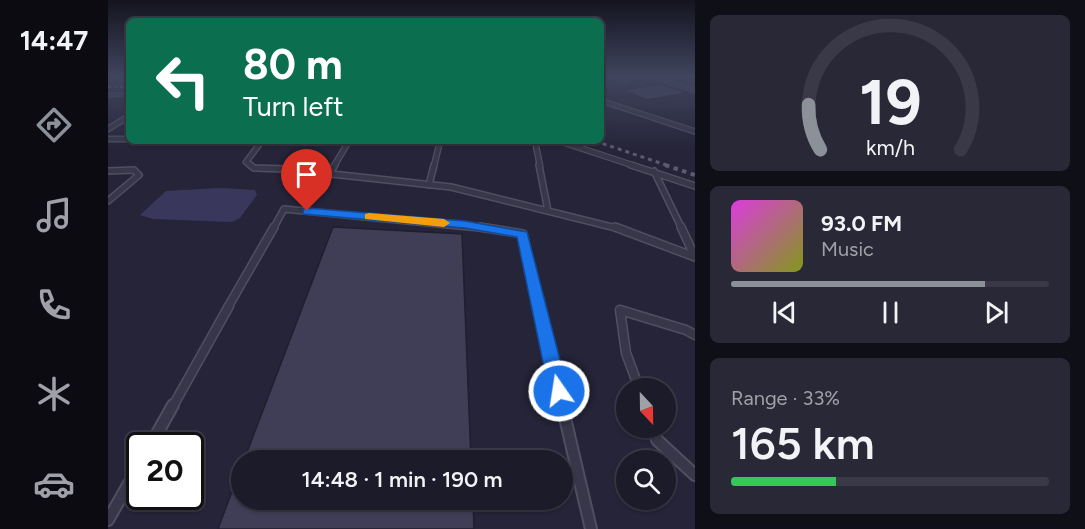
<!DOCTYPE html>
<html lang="en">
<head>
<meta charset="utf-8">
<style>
	:root { --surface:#1c1b2a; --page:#292836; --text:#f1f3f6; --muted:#a0a1a8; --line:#3a3947; --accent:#8c9099 }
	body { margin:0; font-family:Figtree,sans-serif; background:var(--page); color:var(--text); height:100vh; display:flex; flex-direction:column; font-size:22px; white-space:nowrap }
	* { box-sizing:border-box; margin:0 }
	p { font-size:20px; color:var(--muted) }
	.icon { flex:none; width:33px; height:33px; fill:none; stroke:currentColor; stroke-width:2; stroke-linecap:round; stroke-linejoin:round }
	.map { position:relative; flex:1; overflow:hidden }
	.details { display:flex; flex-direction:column; gap:15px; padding:15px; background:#0f0f17; width:390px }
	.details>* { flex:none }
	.guide { position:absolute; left:18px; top:18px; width:478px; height:126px; border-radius:9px; box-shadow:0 2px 4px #0004,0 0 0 2px var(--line); background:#0b6e4f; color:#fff; overflow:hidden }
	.needle { width:39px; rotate:158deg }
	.fabs { position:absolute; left:508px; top:378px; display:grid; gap:12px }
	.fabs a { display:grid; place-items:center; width:60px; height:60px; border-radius:50%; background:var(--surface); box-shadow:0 2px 4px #0004,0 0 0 2px var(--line); font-size:30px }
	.speed { position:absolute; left:18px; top:432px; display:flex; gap:12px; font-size:30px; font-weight:700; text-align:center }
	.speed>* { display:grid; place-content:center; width:78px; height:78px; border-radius:50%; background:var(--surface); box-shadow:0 2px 4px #0004,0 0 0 2px var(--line); line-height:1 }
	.speed .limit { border:3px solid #111; border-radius:9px; background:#fff; color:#111 }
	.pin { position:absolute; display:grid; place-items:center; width:51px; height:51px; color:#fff; margin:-62px -26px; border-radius:50% 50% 50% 0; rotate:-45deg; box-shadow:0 0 6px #0007 }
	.pin .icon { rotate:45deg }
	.me { position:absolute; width:66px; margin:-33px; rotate:347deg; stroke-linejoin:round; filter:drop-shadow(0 0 4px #0008) }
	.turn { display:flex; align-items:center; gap:21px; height:126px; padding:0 18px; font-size:27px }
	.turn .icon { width:78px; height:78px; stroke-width:2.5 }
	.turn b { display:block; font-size:42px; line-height:51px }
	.big { font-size:45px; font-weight:600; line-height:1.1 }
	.details .widget { flex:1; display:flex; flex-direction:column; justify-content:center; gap:9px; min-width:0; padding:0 21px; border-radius:9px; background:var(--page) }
	.details .dial { align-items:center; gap:0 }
	.dial svg { height:156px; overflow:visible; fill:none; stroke:var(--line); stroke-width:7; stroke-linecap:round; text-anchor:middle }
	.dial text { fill:var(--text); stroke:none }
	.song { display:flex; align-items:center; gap:18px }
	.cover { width:72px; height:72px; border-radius:9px; background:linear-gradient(135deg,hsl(300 70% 55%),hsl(70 70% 35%)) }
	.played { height:6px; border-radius:3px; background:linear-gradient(90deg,var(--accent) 80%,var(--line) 80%) }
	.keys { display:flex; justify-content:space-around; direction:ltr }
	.charge { height:9px; border-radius:4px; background:linear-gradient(90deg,#34c759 33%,var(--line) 0) }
	.trip { position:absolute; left:123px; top:450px; width:342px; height:60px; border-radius:30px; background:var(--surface); box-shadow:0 2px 4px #0004,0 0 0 2px var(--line); font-weight:600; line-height:60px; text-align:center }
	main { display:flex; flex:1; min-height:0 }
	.menu { display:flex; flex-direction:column; width:108px; justify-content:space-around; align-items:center; background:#0b0b11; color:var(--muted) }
	.menu .icon { width:42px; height:42px }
	.menu .selected { color:var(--accent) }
	.menu b { font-size:27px; color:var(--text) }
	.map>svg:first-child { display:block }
	.water { fill:#39375c }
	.building { fill:#3f3e56; stroke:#1f1f2f; stroke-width:1.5 }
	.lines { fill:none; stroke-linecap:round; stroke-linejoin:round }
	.service-far5-casing { stroke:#504f61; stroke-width:5 }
	.service-far4-casing { stroke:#504f61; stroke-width:7 }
	.service-far3-casing { stroke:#504f61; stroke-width:8 }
	.service-far2-casing { stroke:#504f61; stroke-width:10 }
	.service-far1-casing { stroke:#504f61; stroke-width:11 }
	.service-casing { stroke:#504f61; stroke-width:14 }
	.minor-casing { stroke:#504f61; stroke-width:2 }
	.service-far5 { stroke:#383749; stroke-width:4 }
	.service-far4 { stroke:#383749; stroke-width:4.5 }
	.service-far3 { stroke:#383749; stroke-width:5 }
	.service-far2 { stroke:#383749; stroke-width:7 }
	.service-far1 { stroke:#383749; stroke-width:8 }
	.service { stroke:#383749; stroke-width:10 }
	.minor { fill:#383749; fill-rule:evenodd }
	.rail-far2 { stroke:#5b5a6f; stroke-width:2; stroke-dasharray:3 3; stroke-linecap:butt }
	.rail-far1 { stroke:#5b5a6f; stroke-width:3; stroke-dasharray:4 4; stroke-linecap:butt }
	.rail { stroke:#5b5a6f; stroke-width:4; stroke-dasharray:4.5 4.5; stroke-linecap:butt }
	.route { fill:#1a73e8; stroke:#114b97; stroke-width:1.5 }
	.slow { fill:#f59e0b }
</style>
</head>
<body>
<main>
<nav class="menu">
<b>14:47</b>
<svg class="icon selected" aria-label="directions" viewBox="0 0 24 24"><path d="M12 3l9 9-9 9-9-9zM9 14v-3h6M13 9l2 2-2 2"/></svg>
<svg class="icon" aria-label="music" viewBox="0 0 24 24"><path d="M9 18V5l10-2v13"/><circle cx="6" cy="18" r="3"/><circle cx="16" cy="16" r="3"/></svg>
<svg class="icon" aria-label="phone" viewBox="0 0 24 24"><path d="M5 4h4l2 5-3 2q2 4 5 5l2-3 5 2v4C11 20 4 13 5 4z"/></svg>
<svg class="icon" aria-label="climate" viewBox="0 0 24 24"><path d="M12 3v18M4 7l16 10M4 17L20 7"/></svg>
<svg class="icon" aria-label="car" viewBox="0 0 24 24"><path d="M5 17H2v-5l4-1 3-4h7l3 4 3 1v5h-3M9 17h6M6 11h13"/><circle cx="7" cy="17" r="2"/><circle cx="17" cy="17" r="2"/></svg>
</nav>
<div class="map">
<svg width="587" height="529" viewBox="0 0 587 529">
	<rect width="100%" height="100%" fill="#252438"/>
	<path class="water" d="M112,188l35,2 2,5 -17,23 -8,4 -79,-3 -13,-4 26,-24z"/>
	<path class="building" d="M552,84l27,9 -40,7 -24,-10z
		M225,227l129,7 9,226h-227z
		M132,470l2,30h231l1,29h-256z"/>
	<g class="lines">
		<defs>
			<path id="service-far5" d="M501,76l17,6
				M542,76l45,15
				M0,95l21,-1"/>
			<path id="service-far4" d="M0,129l21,-13
				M0,139h21
				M427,141l5,25
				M451,141l76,25
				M144,166l-6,-4 16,-21
				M226,166l15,-25
				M326,166l6,-25"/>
			<path id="service-far3" d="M142,165l4,3 32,1 165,18 169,42
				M431,165l9,46
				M523,165l64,21
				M0,171l26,-1 5,5 -31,26
				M546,171l28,58
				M221,174l6,-9
				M321,185l5,-20
				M165,229l11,-20 206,20"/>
			<path id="service-far2" d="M372,227l43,7 17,73
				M507,227l80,30
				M573,227l14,30
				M120,307l46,-80"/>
			<path id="service-far1" d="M432,306l23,100
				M531,388l-13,-35 -6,-43 66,20 9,5
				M65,406l56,-100"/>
			<path id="service" d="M454,405l29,124
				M545,428l4,12 38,35
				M42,446l23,-41
				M0,520l32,-56"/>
			<path id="minor" d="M494,99l93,30v5l-93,-31z"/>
		</defs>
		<use href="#service-far5" class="service-far5-casing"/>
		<use href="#service-far4" class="service-far4-casing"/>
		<use href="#service-far3" class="service-far3-casing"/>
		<use href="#service-far2" class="service-far2-casing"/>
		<use href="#service-far1" class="service-far1-casing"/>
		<use href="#service" class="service-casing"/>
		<use href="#minor" class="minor-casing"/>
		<use href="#service-far5" class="service-far5"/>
		<use href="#service-far4" class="service-far4"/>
		<use href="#service-far3" class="service-far3"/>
		<use href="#service-far2" class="service-far2"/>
		<use href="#service-far1" class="service-far1"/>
		<use href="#service" class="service"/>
		<use href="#minor" class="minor"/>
		<path class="rail-far2" d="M0,87h21"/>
		<path class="rail-far1" d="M487,141l74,25"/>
		<path class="rail" d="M557,165l30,10"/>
	</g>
	<linearGradient id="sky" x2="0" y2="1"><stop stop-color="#14141f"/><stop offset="0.51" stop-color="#40455e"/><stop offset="1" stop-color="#40455e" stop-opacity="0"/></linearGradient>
	<rect width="587" height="150" fill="url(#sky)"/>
	<path class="route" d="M199,208l158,13 62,11 41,159 -3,6 -6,2 -7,-2 -3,-6 -32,-154 -52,-9 -162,-14v-5z"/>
	<path class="slow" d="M261,213l75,6 6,4 -6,4 -79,-8v-5z"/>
</svg>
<div class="fabs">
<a><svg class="needle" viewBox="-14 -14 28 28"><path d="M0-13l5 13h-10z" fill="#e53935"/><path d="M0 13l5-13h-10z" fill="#a0a1a8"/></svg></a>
<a><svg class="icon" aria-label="search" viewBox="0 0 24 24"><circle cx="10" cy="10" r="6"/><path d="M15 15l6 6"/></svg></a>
</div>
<div class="speed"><div class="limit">20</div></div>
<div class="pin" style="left:199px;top:211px;background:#d93025"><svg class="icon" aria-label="arrive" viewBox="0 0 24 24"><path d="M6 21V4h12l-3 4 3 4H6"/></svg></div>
<svg class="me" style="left:451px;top:391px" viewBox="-20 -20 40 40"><circle r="17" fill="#1a73e8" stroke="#fff" stroke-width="3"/><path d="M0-11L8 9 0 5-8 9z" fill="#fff"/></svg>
<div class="trip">14:48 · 1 min · 190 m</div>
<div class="guide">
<div class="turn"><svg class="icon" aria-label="left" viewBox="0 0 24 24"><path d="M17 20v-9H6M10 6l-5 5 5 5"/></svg><div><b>80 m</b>Turn left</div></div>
</div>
</div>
<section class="details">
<div class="widget dial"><svg viewBox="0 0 100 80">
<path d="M14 69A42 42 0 1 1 86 69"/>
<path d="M14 69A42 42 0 0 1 8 46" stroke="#8c9099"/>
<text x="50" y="56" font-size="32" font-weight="700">19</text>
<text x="50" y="72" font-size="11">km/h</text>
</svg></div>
<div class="widget">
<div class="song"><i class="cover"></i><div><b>93.0 FM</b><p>Music</p></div></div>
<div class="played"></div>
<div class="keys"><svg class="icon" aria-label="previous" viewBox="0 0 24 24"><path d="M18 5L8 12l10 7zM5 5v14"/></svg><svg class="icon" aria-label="pause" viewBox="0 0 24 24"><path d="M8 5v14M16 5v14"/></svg><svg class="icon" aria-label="next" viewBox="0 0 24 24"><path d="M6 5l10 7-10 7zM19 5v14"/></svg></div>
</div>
<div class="widget"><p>Range · 33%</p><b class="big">165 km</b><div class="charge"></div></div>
</section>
</main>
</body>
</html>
